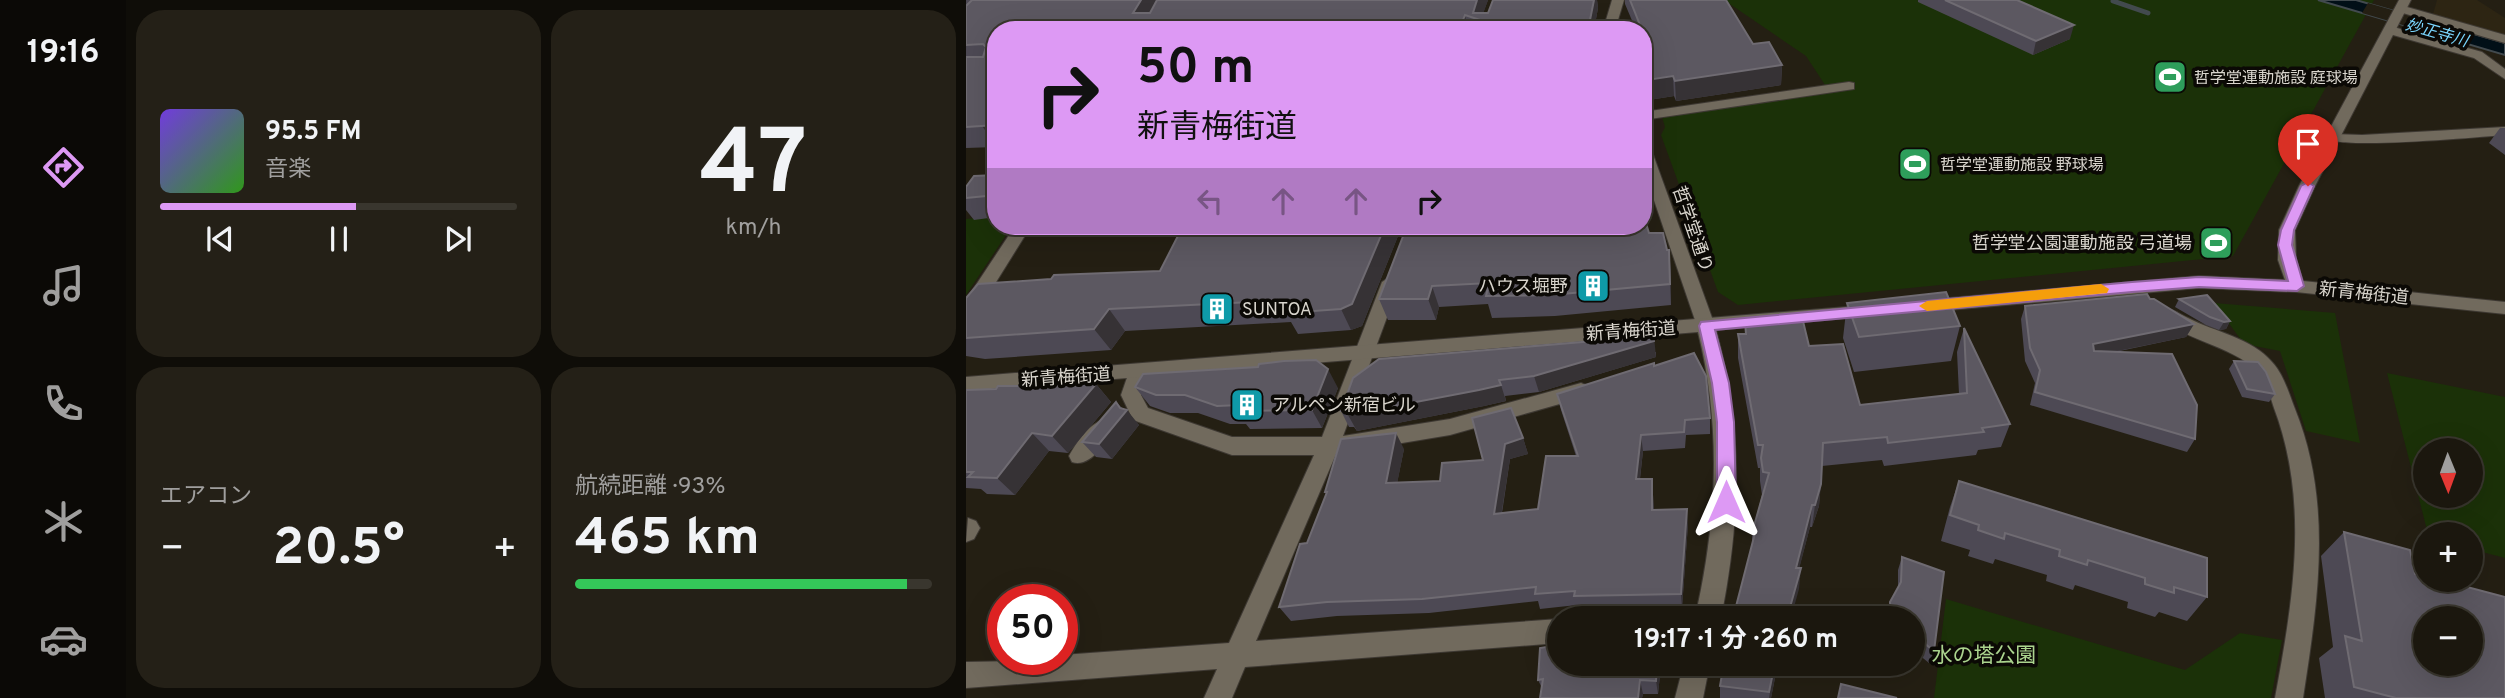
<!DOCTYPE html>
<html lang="ja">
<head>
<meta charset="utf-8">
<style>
	:root { --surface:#1b170e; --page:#242017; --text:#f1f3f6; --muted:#a09f9e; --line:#39362e; --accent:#dd99f4 }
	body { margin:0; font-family:Overpass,"Noto Sans JP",sans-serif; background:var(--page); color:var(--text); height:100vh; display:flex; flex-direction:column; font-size:26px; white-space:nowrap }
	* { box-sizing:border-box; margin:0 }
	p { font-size:23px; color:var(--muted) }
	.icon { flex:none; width:38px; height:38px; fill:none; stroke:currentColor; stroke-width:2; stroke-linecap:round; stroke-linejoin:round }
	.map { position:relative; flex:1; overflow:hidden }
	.side { display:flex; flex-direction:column; gap:10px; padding:10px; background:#0f0d08; width:840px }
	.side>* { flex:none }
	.banner { position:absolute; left:21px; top:21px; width:665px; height:214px; border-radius:28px; box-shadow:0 7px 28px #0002,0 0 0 2px var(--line); background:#dd99f4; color:#111; overflow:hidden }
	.needle { width:46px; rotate:179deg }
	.fabs { position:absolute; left:1447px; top:438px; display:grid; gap:14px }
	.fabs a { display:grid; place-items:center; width:70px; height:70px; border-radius:50%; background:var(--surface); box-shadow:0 7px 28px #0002,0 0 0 2px var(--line); font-size:35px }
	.speed { position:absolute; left:21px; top:584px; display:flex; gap:14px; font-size:35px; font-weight:700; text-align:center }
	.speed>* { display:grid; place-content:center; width:91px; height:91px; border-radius:50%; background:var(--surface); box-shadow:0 7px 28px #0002,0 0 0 2px var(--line); line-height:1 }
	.speed .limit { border:10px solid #d22; background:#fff; color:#111 }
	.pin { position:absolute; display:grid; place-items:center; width:60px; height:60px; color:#fff; margin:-72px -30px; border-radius:50% 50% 50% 0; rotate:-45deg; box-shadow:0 0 7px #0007 }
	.pin .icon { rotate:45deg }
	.me { position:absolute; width:77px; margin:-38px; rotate:0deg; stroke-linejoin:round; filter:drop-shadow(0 0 5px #0008) }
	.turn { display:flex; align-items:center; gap:24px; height:147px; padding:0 35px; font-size:32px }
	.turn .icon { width:91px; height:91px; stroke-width:2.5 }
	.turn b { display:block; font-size:49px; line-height:60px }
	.lanes { display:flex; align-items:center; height:66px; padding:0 35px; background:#0003; justify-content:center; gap:35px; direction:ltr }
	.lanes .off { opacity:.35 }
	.big { font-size:52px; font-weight:700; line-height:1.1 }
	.side .tile { flex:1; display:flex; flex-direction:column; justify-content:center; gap:10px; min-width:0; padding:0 24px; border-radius:28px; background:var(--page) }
	.side .dial { align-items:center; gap:0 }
	.dial b { font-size:91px; line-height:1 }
	.song { display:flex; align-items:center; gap:21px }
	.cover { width:84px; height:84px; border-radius:10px; background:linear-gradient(135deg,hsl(260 70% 55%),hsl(110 70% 35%)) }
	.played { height:7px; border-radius:4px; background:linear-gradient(90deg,var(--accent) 55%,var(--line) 55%) }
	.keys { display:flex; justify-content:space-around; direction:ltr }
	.heat { display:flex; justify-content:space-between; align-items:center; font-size:38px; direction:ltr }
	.charge { height:10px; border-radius:5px; background:linear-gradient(90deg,#34c759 93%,var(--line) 0) }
	.side .tiles { flex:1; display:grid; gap:10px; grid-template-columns:repeat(2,1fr) }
	.trip { position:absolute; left:581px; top:606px; width:378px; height:70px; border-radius:35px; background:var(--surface); box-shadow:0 7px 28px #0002,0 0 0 2px var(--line); font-weight:700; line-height:70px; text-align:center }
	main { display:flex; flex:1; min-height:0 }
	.tabs { display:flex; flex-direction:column; width:126px; justify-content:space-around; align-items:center; background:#0b0906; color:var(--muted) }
	.tabs .icon { width:49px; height:49px }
	.tabs .selected { color:var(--accent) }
	.tabs b { font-size:32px; color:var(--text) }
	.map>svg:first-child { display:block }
	.built { fill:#2d2513 }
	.green { fill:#1b3108; fill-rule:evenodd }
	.water { fill:#010f17; stroke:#424a4e; stroke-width:2 }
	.pier { fill:#241f13 }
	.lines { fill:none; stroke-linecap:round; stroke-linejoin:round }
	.stream { stroke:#424a4e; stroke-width:5 }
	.minor-casing { stroke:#3e3933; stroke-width:2 }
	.tertiary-casing { stroke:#3e3933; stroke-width:2 }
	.secondary-casing { stroke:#3e3933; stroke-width:2 }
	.minor { fill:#716a5d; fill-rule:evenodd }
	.tertiary { fill:#716a5d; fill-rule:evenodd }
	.secondary { fill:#716a5d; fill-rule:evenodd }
	.wall { fill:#4d4954 }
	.shaded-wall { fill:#363235 }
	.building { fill:#5c5861; stroke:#6f6b72; stroke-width:2; fill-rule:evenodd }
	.route { fill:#dd99f4; stroke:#90639f; stroke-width:2 }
	.slow { fill:#f59e0b }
	.labels { text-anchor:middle; stroke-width:7; stroke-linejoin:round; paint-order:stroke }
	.far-water-label { font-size:16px; font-style:italic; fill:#79d4fc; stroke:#0b0905 }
	.far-poi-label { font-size:16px; fill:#d9d5cd; stroke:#0b0905; text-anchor:start }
	.street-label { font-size:18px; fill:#d9d5cd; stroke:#0b0905 }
	.poi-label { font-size:18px; fill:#d9d5cd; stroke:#0b0905; text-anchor:end }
	.near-park-label { font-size:21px; fill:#abd48e; stroke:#0b0905 }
</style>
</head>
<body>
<main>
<nav class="tabs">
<b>19:16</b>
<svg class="icon selected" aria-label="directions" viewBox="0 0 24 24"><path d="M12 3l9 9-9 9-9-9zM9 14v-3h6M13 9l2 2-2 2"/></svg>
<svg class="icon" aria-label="music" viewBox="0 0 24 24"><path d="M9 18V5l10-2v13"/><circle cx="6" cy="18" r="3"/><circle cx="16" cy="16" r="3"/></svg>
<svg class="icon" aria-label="phone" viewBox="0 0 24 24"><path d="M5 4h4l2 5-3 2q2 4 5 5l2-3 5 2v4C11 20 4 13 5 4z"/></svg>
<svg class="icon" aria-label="climate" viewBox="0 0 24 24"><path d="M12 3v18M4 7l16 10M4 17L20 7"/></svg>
<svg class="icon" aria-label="car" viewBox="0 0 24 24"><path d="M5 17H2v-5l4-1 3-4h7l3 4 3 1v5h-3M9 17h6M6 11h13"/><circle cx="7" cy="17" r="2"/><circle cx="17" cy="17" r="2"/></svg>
</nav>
<section class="side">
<div class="tiles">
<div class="tile">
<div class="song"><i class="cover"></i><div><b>95.5 FM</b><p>音楽</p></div></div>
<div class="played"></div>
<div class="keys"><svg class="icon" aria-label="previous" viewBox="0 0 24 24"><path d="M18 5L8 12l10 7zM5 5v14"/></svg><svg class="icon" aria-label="pause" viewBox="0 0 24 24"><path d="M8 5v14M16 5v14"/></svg><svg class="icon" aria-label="next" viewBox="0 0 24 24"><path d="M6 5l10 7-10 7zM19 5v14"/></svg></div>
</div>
<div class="tile dial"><b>47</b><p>km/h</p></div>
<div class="tile"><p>エアコン</p>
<div class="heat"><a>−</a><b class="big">20.5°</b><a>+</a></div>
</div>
<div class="tile"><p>航続距離 · 93%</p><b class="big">465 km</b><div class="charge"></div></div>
</div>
</section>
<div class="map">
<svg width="1539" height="698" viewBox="0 0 1539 698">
	<rect width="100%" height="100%" fill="#241f13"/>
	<path class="built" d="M1471,0h40l28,18v18l-65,-16 -7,-6z"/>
	<path class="green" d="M758,0h650l-141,256 -495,49 -20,-13 -57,-157 4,-8 -3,-10 167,-26 -23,-35z
		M30,216v10h16l-46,69v-76z
		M1248,303l121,10 25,130 -54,-12 -26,-80 -36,-7z
		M1421,373l118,24v161l-34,-9v-15h-43zM1460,450h45v45h-45z
		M980,599l239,71 55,-37 42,7 -11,58h-337z"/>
	<path class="water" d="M1352,0h38l149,43v12z"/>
	<path class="pier" d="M1402,3l62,18 -7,10 -61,-18z"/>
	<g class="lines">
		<path class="stream" d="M1147,1l35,12"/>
		<defs>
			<path id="minor" d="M1434,5l105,30v8l-109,-32v-4z
				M883,82l5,1v6l-211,31v-8z
				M1539,127v8c-27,2 -166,15 -179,3l7,-4 29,1z
				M49,226h16l-58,93 -7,1v-20z
				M425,276l9,6 -57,154 107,-17 131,-36 7,3 3,5 -3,5 -138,39 -114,19 -80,187 303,-22v24l-314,24 -13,31h-28l13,-29 -251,19v-26l96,-2v-5l167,-12 85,-188h-82l-99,-35 -12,-25 10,-29 7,-2 7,2 3,5 -7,24 7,13 84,29h90l60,-155z
				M1203,309c7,2 12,6 19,9 27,14 64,20 84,44 12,13 17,32 23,47 38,94 23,192 8,289h-28c18,-97 35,-195 -1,-290 -4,-12 -8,-29 -18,-38 -23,-24 -83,-33 -96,-55l2,-5z
				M137,420l7,2 4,6c-8,15 -24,40 -42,34l-3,-6c7,-13 20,-32 34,-36z
				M2,518l8,3 4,7 -6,11 -8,3z"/>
			<path id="tertiary" d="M646,0h12l-9,30h-12z
				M1424,26l92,26 23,17v10l-31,-21 -88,-25 -2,-3z
				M677,142l7,4 65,180 -2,5h-14l-2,-5 -54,-158z"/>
			<path id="secondary" d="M1433,0h12l-96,186 -20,44 1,30 7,21 202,21v12l-209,-22 -97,-4 -273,24 -6,-2 -3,-4 3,-4 6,-2 273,-24 86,4 -7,-20 1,-30 20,-44z
				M906,305l7,2 2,4 -2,4 -163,15c27,100 25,187 5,288h-26c22,-97 27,-189 3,-286l-732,59v-14z
				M718,663h26l-7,35h-28z"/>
		</defs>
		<use href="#minor" class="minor-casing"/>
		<use href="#tertiary" class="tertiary-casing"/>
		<use href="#secondary" class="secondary-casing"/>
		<use href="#minor" class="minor"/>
		<use href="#tertiary" class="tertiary"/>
		<use href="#secondary" class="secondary"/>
	</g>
	<path class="wall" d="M0,0h522l-5,13h5l5,-13h104l1,8 -4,22h-598v117l-30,1z
		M659,0h101l27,44 29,21 -1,20 -105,16 -2,-5 -25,4 -6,-14v-56h-7l-11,-26z
		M952,0h99l53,39 -37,16 -115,-53z
		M1534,128h5v27l-16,-12z
		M30,175v42l-22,3 -8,-10v-23z
		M67,226h118l-112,7z
		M436,226l-40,100 -11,4 -53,4 -7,-12 -166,9 -14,19 -126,9 -19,-3v-58l194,-27z
		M683,233l22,38v34l-116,11 -63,2 -4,-14 -49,3 -3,13h-48l-9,-21z
		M1184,299l44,25 -8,13 -71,15 80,87 -8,13 -157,-47 5,-22 -10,-22 -4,-42 4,-13z
		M1213,299l51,22 -4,8 -7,1 -13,-5 -31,-18z
		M881,303l113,23 -9,35 -97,11 -11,-34z
		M779,322l64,24 51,59 99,-11 -2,-42 7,-24 46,96 -9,23 -23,3 -2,5 -92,11 -2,-6 -60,6 -3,40 -7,21h-2l-11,41v21l-47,-46v-10l10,-38 -2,-14v-13h-2l-20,-110v-24h7z
		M690,352v5l-117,35 -34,4 1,5 -22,5 -127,25 -3,-4h-5l-8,-16 12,-33z
		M1268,361l41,33 -6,8 -27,-5 -13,-28z
		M688,366l56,52v16l-24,1 -1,13 -42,3 -3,28h12l2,31 34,14 -6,84 -104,2 -1,-5 -37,4 -2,-8 -109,12 -92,3 -46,5 -12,-14 28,-64 19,-49 -1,-2 79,-43 -7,34 43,-2 83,-43 5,16 -18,5 -8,54 36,-4 38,-53 -15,-46 -4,-16z
		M130,384l15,18 -43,51 -19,-2 -34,44 -28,-1 -6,-5 -15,-1v-98l111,-4z
		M169,387l203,1 -16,40 -72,1 -4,-5h-16l-32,-11h-28l-20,-7z
		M150,402l23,23 -27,34 -16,-2 -14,-15z
		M993,481l248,116 -20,24 -28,-9 -4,5 -28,-9 1,-6 -53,-17 -2,5 -27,-9 1,-6 -52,-16 -2,5 -25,-8 2,-6 -29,-9 9,-34z
		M1378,532l71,42 90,124h-180l-6,-40 14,-11 -12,-91z
		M936,557l32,94 -5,12 -16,-13v-32h-26l3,-16 8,-13v-19z
		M593,663h106l-1,12h-4l-2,19h-15l-1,4h-102l2,-10 -4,-8z
		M758,663h54l-7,35h-51v-12z"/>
	<path class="shaded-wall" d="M175,0h20l-16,30 -12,-17z
		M511,0h11l-7,20 -8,-7z
		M628,0h3l1,8 -4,22h-6z
		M499,15l3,15h-9z
		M1108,25l-4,14 -37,16 3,-14z
		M816,65l-1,20 -105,16 -1,-20z
		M707,76l1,20 -25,4 -2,-20z
		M30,125v20l-14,-19z
		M419,226h17l-40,100 -11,4 -10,-21z
		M703,250l2,21v34l-1,-21z
		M466,286l7,21 -3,13 -8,-21z
		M143,309l16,22 -14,19 -17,-21z
		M1264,321l-4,8 -7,1 5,-8z
		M1228,324l-8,13 -98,20 5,-13z
		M688,336l2,21 -117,35 -5,-16z
		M362,369l10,19 -16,40 -10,-18z
		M130,384l15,18 -43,51 -16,-17z
		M535,385l5,16 -22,5 -127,25 -9,-16z
		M150,402l9,11 2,-3 12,15 -27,34 -13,-15z
		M66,433l17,18 -34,44 -18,-17z
		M430,433l8,16 -10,50 -8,-16z
		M675,435l2,16 -5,43 -2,-15z
		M557,438l5,16 -18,5 -11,70 -5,-15 11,-70z
		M686,479l1,15 1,31 -2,-15z
		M855,484l-2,22 -7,21 3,-22z
		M846,505l-2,22 -16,62 2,-21z
		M721,509l1,15 -6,84 -1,-14z
		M835,568l-2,21 -8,29h-4z
		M691,663l3,12 -2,19 -2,-13z
		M809,663h3l-7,35h-2z
		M674,680l3,14 -1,4h-4z"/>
	<path class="building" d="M6,0h169l-8,13h17l7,-13h320l-4,13h15l5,-13h101l-6,30h-100l1,-7 -24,-8 -6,15h-463v95l-30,2v-70h17l3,-10 -3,-3 -17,1v-39z
		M664,0h96l27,44 16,-2 13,23 -107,16 -2,-5 -26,4 -4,-10v-40h-1z
		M979,0h72l57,25 -38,16z
		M30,175v20l-30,3v-11l8,-11z
		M677,214l6,19h14l4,17h2l1,34 -119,11 -65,1 3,-13 -57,3 -4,13h-49l28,-73h236z
		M217,226h202l-33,78 -11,5 -54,4 4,-13 -182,9 -15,20 -128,9v-40l12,-14 73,-5 3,-4 106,-4z
		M980,292l14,34 -101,11 -12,-34z
		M1181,294l3,5h4l40,25 -101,20 1,7 78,3 25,51 -2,34 -160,-47 5,-22 -10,-22 -5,-42z
		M1241,295l23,26 -6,1 -14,-5 -31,-18z
		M836,317l7,29 34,-2 17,61 107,-12 -3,-65 46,96 -28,4 2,4 -96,11 -1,-6 -64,6 -2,41 -6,21h-3l-16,63h5l-14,50h-54l22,-85h-3l17,-60 -6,-1 -2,-14 2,-13h-5l-20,-111h8l-1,-12z
		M688,336v5l-120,35 -35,4 2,5 -22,5 -131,25 2,-4h-9l12,-33 26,-19z
		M728,353l12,23 4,42 -25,2 -1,12 -43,3 -5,44h16v31l35,-1 -6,85 -107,2 1,-5 -40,3 1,-7 -114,12 -95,3 -48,5 21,-63 7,-1 20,-51h-2l16,-53 55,-6 -10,50 54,-2 2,-18 41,-3 -11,-42 39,-10 12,30 -18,6 -11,70 44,-5 8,-53h32l-21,-62 97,-31v3z
		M350,360l12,9 -16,41 -74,1 2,-6 -23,1 -32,-11h-29l-21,-8 8,-13 115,-7 1,-3 25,-3z
		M1268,361l24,1 8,10 9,22 -28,-5z
		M115,382l15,2 -44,52 -20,-3 -35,45 -29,-1 5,-5h-7v-82l30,-1 2,-3h79z
		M150,402l4,6 7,2 -28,34 -17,-2z
		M993,481l248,77v39l-33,-10v6l-29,-9v-6l-57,-18 -1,5 -28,-9 1,-6 -55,-17 -1,6 -26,-9 1,-5 -29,-10z
		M1378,532l66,18 5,24 11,2v3h11l68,18v101h-109l-42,-11 -9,-51 17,5zM1460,618h45v45h-45z
		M936,557l42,15 -10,79 -21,-17v-16h-22l-1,-16 11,-20z
		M593,645v18h98l-1,18 -16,-1 -2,18h-98l3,-19 -5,1 2,-32z
		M758,663h51l-6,29 -49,-6z
		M875,684l56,14h-59z"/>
	<path class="route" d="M1342,182l6,4 -20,44 -2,15 12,41 -7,5 -98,-4 -67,5 -417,38 14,53 5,39 2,80 -3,5 -7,3 -6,-3 -3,-5v-80l-5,-39 -13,-57 2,-4 431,-40 67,-5 89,4 -10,-36 3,-15 20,-44z"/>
	<path class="slow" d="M1135,284l8,5 -2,4 -180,18 -8,-5 8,-5z"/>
	<defs>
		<symbol id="stadium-square" viewBox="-11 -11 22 22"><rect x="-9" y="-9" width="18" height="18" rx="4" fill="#2e9e5b" stroke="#0b0905"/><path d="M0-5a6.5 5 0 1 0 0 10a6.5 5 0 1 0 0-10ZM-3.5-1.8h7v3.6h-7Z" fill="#fff"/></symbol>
		<symbol id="building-square" viewBox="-11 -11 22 22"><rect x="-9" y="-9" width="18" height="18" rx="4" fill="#0f9aa8" stroke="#0b0905"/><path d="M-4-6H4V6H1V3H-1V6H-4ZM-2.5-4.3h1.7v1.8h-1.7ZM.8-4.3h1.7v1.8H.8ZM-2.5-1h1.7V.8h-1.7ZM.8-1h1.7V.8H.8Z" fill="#fff"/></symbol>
	</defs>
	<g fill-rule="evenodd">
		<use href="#stadium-square" x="1185" y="58" width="38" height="38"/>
		<use href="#stadium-square" x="930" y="145" width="38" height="38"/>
		<use href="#stadium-square" x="1231" y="224" width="38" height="38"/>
		<use href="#building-square" x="608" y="267" width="38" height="38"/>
		<use href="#building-square" x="232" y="290" width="38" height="38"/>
		<use href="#building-square" x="262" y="386" width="38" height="38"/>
	</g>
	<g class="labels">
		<g class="far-water-label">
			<text transform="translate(1471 32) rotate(16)" y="6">妙正寺川</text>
		</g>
		<g class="far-poi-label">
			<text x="1228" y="83">哲学堂運動施設 庭球場</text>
			<text x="974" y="170">哲学堂運動施設 野球場</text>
		</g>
		<g class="street-label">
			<text transform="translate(727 229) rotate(71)" y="6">哲学堂通り</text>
			<text transform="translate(1398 293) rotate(6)" y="6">新青梅街道</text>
			<text transform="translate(665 331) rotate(-4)" y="6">新青梅街道</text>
			<text transform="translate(100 377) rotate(-4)" y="6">新青梅街道</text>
		</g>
		<g class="poi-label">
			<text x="1226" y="249">哲学堂公園運動施設 弓道場</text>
			<text x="602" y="292">ハウス堀野</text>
			<text x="276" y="315" text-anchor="start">SUNTOA</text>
			<text x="306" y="411" text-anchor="start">アルペン新宿ビル</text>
		</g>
		<g class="near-park-label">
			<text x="1018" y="662">水の塔公園</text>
		</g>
	</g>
</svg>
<div class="fabs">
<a><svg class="needle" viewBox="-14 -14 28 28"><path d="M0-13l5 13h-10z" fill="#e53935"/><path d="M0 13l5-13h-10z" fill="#a09f9e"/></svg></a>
<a>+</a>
<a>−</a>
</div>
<div class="speed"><div class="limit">50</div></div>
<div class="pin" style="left:1342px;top:186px;background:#d93025"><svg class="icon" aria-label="arrive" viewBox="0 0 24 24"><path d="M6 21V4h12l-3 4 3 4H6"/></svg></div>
<svg class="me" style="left:760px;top:502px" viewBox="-20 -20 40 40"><path d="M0-17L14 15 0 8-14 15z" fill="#dd99f4" stroke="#fff" stroke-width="4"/></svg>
<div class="trip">19:17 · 1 分 · 260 m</div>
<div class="banner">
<div class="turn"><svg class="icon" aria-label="right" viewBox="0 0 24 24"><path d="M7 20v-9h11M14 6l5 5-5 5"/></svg><div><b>50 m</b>新青梅街道</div></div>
<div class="lanes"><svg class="icon off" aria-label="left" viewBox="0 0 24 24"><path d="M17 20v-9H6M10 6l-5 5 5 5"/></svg><svg class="icon off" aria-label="ahead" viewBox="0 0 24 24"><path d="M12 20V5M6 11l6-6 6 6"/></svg><svg class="icon off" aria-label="ahead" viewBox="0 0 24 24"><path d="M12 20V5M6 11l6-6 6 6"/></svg><svg class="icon" aria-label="right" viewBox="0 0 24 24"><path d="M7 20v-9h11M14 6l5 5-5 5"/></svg></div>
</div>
</div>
</main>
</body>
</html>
